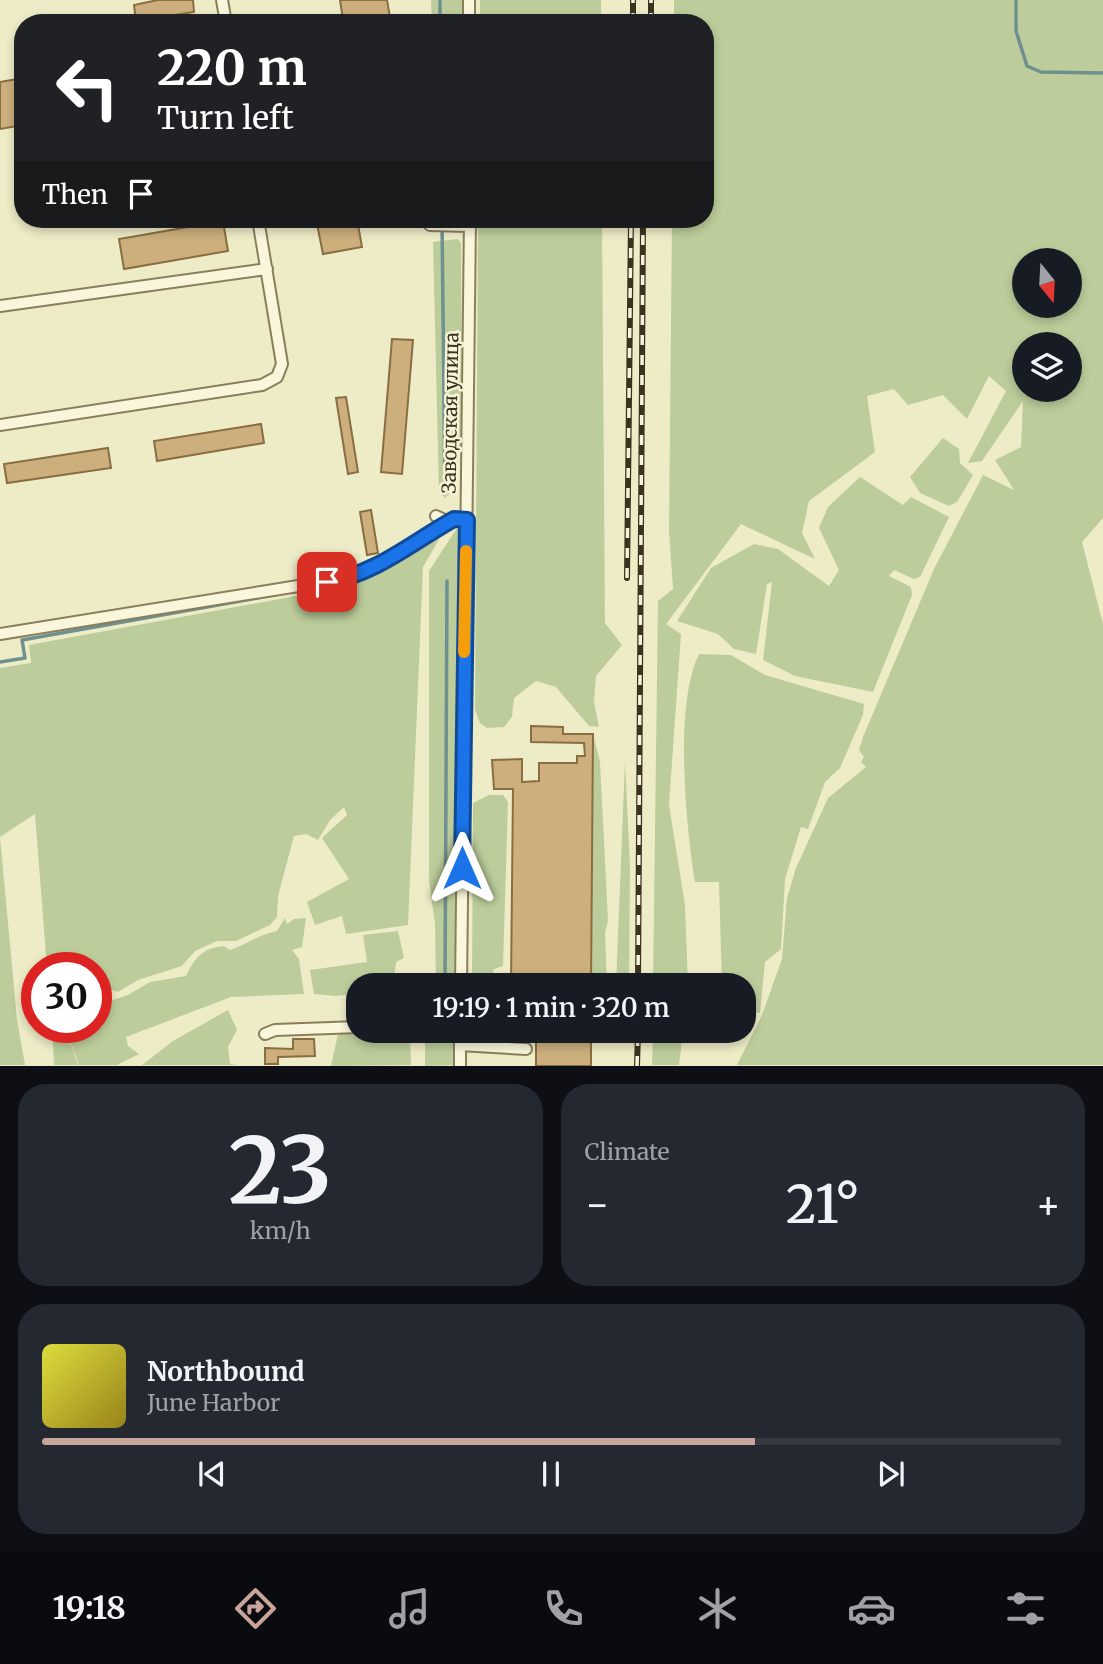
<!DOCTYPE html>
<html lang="en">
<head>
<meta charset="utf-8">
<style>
	:root { --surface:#171b24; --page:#242831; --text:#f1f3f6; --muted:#9ea1a6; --line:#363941; --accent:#c9a49b }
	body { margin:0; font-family:Merriweather,serif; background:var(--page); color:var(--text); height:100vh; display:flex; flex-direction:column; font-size:26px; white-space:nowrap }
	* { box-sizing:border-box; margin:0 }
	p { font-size:23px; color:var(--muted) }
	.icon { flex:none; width:38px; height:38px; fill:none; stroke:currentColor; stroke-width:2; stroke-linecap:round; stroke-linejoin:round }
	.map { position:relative; height:1066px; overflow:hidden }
	.sheet { display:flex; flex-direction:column; gap:18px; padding:18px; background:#0d0f14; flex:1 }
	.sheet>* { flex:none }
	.top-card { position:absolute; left:14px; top:14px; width:700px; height:214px; border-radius:28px; box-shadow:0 4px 10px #0003; background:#202124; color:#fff; overflow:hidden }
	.needle { width:46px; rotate:162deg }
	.tools { position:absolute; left:1012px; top:248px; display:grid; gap:14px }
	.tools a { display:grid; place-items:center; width:70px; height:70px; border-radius:50%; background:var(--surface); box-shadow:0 4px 10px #0003; font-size:35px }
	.speed { position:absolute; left:21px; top:952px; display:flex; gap:14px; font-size:35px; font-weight:700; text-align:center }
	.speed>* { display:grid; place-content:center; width:91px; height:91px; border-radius:50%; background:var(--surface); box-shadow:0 4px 10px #0003; line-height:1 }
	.speed .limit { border:10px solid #d22; background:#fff; color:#111 }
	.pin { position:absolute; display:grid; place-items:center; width:60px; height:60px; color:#fff; margin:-30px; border-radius:14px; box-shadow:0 4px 10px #0006 }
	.me { position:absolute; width:77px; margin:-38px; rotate:0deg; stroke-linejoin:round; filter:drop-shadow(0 0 5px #0008) }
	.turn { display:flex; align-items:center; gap:24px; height:147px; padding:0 28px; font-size:32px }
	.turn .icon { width:91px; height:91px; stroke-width:2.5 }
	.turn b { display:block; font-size:49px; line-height:60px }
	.then { display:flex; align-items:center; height:66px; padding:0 28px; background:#0003; gap:14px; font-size:26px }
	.big { font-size:52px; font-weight:600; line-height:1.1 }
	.sheet .widget { flex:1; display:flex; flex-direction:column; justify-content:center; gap:10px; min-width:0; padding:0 24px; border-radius:28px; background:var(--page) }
	.sheet .dial { align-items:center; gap:0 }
	.dial b { font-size:91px; line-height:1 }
	.song { display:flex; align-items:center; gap:21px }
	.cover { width:84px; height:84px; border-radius:10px; background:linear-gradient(135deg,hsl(60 70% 55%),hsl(50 70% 35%)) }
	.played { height:7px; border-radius:4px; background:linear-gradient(90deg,var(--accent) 70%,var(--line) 70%) }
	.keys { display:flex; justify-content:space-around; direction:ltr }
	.heat { display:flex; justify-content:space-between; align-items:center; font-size:38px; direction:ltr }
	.sheet .tiles { flex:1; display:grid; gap:18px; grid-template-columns:1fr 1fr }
	.widget:last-child { grid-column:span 2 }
	.trip { position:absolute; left:346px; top:973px; width:410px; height:70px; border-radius:28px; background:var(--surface); box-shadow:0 4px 10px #0003; font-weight:600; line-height:70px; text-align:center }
	.dock { display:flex; height:112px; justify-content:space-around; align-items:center; background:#090b0e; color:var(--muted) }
	.dock .icon { width:49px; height:49px }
	.dock .selected { color:var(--accent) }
	.dock b { font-size:32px; color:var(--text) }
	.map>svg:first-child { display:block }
	.green { fill:#bccd9b; fill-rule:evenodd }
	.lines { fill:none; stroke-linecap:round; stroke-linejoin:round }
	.stream { stroke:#6e9190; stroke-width:3.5 }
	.building { fill:#ccaf7d; stroke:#896e42; stroke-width:2 }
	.minor-casing { stroke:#8a7f5c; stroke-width:14 }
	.minor { stroke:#f9f6db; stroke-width:10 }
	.rail-casing { stroke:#3b3320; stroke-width:6 }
	.rail { stroke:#f6f3d7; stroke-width:3.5; stroke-dasharray:10; stroke-linecap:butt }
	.route-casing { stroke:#114b97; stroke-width:18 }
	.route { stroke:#1a73e8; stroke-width:12 }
	.slow { stroke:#f59e0b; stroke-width:12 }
	.labels { text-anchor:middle; stroke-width:5; stroke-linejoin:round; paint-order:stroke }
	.street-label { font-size:19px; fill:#3b3320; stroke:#f6f3d7 }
</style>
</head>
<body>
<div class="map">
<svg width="1103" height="1066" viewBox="0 0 1103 1066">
	<rect width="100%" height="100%" fill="#eeebc7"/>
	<path class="green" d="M431,0h33l1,23h-33z
		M480,0h121v23h-121z
		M674,0h429v518l-21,24 21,82v441h-366l25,-50 20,-56 5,-61 9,-30 32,-70 38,-31 -5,-5 3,-5 -5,-7 4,-13 71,-168 49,-94 31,15 -19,-30 26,-13 2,-46 -41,60 -14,2 38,-72 -17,-15 -22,43 -24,-24 -35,10 -14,-16 -27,7 8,56 -66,49 -7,32 13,26 -74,-35 -75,100 15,10 -12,171 16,100 3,80h-35l5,-384 15,-12 -4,-59 3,-311h33v-196h-31zM1024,261h45v45h-45zM1024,345h45v45h-45z
		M478,219h124l3,404 17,22 -26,31 -2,26 5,25 -10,-1 -33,-39 -20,-6 -22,17 -2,19 -8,10 -17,1 -7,-5 -5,-13z
		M458,239l3,4 1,203 -11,8 -1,39 -5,5 -6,-6 -6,-250z
		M943,438l16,11 1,14 13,12 -16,27 -8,4 -29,-13 -10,-16z
		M860,477l43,28 8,-8 38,20 -29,60 -6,2 -20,-9 -5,6 22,11 1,8 -39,97 -78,-16 -32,-16 9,-78 -5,2 -11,70 -22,-5 -16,-15 -41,-13 34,-53 43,-24 24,5 51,37 10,-16 -20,-42 9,-21z
		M446,527l-23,40 -15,358 -62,9 -4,-18 -27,9 -8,-23 42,-23 -27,-41 25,-23 -3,-8 -14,13 -12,20 -12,-6 -12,2 -16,60 -1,21 -7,8 -34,16h-19l-22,10 -13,15 -44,14 -20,12 -22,-7v-17h-49l-12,-154 -35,23 17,183 8,45h-25v-397l31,-5 -2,-18 321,-59 30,-14z
		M457,528l3,4 -4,453h-20l-1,-61 -6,-44v-309z
		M699,654l32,1 34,20 99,29 -1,11 -23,53 -15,14 -17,47 -7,-2 -16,52 -4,70 -16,13 -5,51 -16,-1v-27h-22l-3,-103h-24c-9,-56 -21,-177 4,-228z
		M593,734l7,28 8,159 -3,12 2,52h-16z
		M625,761l5,105 -1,119h-13z
		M489,795h14l5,7 -5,164 -9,3 -5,16h-17l1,-182z
		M285,918l2,6 7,-5 12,-1 -4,29 -10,3 7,9 5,35 -73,3 -105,40 2,9 11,8 -22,11h-38l-11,-31 10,31h-24l-2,-38h44v-32l8,-2 6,8 18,-6 22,-13 36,-6c9,-19 17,-28 38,-30l6,4c17,-6 30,-16 47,-19z
		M398,931l6,27 -8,4 -3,23h-34v8l-23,3 -22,-2 -4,-24 57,-8 -4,-27z
		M228,1010l9,20 -9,17 2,17 8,1h-96l31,-24z
		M410,1031l1,34 -80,1 7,-32z
		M425,1031l26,2 4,9v23l-30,1z
		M653,1031h30l-4,34h-27z"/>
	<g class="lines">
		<path class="stream" d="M440,0v23
			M1016,0v31l11,35 14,6 62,1
			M442,219l3,274
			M0,662l25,-4 -3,-18 336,-60
			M445,985l2,-404"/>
	</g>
	<path class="building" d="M158,0h35l1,12 -58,9 -2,-16z
		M340,0h47l4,23h-40v-5l-8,2z
		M23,78v47l-23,4v-47z
		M316,219h41l5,28 -39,7z
		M223,221l5,30 -104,18 -5,-30z
		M392,339l21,1 -11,134 -21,-2z
		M346,397l12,75 -10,2 -12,-76z
		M261,424l3,19 -107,18 -3,-20z
		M108,448l3,20 -104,15 -3,-19z
		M371,510l7,43 -11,2 -7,-43z
		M531,726l32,1v7h30l-2,251h-80l2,-196h-19l-2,-29 30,-1v23l17,-1v-18h38v-7h8l-1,-13 -53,-1z
		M497,1031h94v35h-55v-24l-39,-6z
		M293,1039h21l1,17 -37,1v7h-13v-16l28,1z"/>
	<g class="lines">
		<defs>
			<path id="minor" d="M222,0l4,23
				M469,0v23
				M430,225l39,1
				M0,306l267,-37
				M0,425l262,-40 15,-8 5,-13 -24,-145
				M436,516l13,6
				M0,634l354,-57 22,-10 78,-48 13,1
				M461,985l9,-766
				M265,1034l10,-4 84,-3
				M460,1045l66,4
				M460,1066v-35"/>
		</defs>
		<use href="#minor" class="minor-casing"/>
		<use href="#minor" class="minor"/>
		<defs>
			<path id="rail" d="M633,23v-23
				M651,23v-23
				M627,578l4,-359
				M638,985l5,-766
				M637,1066l1,-35"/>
		</defs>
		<use href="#rail" class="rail-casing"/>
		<use href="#rail" class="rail"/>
	</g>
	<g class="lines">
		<defs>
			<path id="route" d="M327,582c49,-8 84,-39 127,-63l13,1 -5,348"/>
		</defs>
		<use href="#route" class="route-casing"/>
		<use href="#route" class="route"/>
		<path class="slow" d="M464,652l2,-101"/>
	</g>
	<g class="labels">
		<g class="street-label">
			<text transform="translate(450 413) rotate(-89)" y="7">Заводская улица</text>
		</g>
	</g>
</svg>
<div class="tools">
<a><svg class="needle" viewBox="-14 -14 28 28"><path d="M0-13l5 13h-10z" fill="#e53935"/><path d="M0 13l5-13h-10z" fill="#9ea1a6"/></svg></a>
<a><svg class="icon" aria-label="layers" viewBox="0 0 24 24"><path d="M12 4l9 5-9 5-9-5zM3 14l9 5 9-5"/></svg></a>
</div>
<div class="speed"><div class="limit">30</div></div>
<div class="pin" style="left:327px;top:582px;background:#d93025"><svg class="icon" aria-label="arrive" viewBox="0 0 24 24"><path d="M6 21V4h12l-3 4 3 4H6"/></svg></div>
<svg class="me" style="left:462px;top:868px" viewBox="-20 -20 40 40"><path d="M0-17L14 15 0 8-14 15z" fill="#1a73e8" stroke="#fff" stroke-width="4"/></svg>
<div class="trip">19:19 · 1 min · 320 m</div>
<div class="top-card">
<div class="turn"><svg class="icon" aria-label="left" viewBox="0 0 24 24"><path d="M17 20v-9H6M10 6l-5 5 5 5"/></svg><div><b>220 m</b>Turn left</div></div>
<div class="then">Then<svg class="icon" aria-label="arrive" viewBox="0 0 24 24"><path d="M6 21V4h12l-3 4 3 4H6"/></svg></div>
</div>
</div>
<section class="sheet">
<div class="tiles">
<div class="widget dial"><b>23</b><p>km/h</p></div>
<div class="widget"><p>Climate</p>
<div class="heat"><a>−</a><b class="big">21°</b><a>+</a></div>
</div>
<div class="widget">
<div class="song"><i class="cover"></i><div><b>Northbound</b><p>June Harbor</p></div></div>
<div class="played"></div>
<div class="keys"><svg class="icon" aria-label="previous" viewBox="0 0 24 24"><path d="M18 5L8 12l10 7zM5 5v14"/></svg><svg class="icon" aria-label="pause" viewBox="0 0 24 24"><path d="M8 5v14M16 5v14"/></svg><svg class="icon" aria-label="next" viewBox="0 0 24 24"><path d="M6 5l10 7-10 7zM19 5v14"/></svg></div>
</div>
</div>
</section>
<nav class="dock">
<b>19:18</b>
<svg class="icon selected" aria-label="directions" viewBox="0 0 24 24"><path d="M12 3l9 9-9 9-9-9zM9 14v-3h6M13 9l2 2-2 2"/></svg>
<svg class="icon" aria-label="music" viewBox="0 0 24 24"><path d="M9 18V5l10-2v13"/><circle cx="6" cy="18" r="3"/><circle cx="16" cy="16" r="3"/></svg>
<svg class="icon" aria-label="phone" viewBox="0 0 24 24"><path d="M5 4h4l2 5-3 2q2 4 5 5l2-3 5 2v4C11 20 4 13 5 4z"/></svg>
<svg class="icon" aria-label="climate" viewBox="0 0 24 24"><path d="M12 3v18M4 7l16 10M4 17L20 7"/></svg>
<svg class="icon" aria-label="car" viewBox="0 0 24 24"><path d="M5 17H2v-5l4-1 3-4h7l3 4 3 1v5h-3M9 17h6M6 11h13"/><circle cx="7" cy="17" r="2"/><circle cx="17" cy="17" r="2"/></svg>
<svg class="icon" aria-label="filters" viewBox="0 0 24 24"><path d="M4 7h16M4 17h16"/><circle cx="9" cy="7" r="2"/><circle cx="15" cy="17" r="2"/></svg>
</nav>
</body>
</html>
